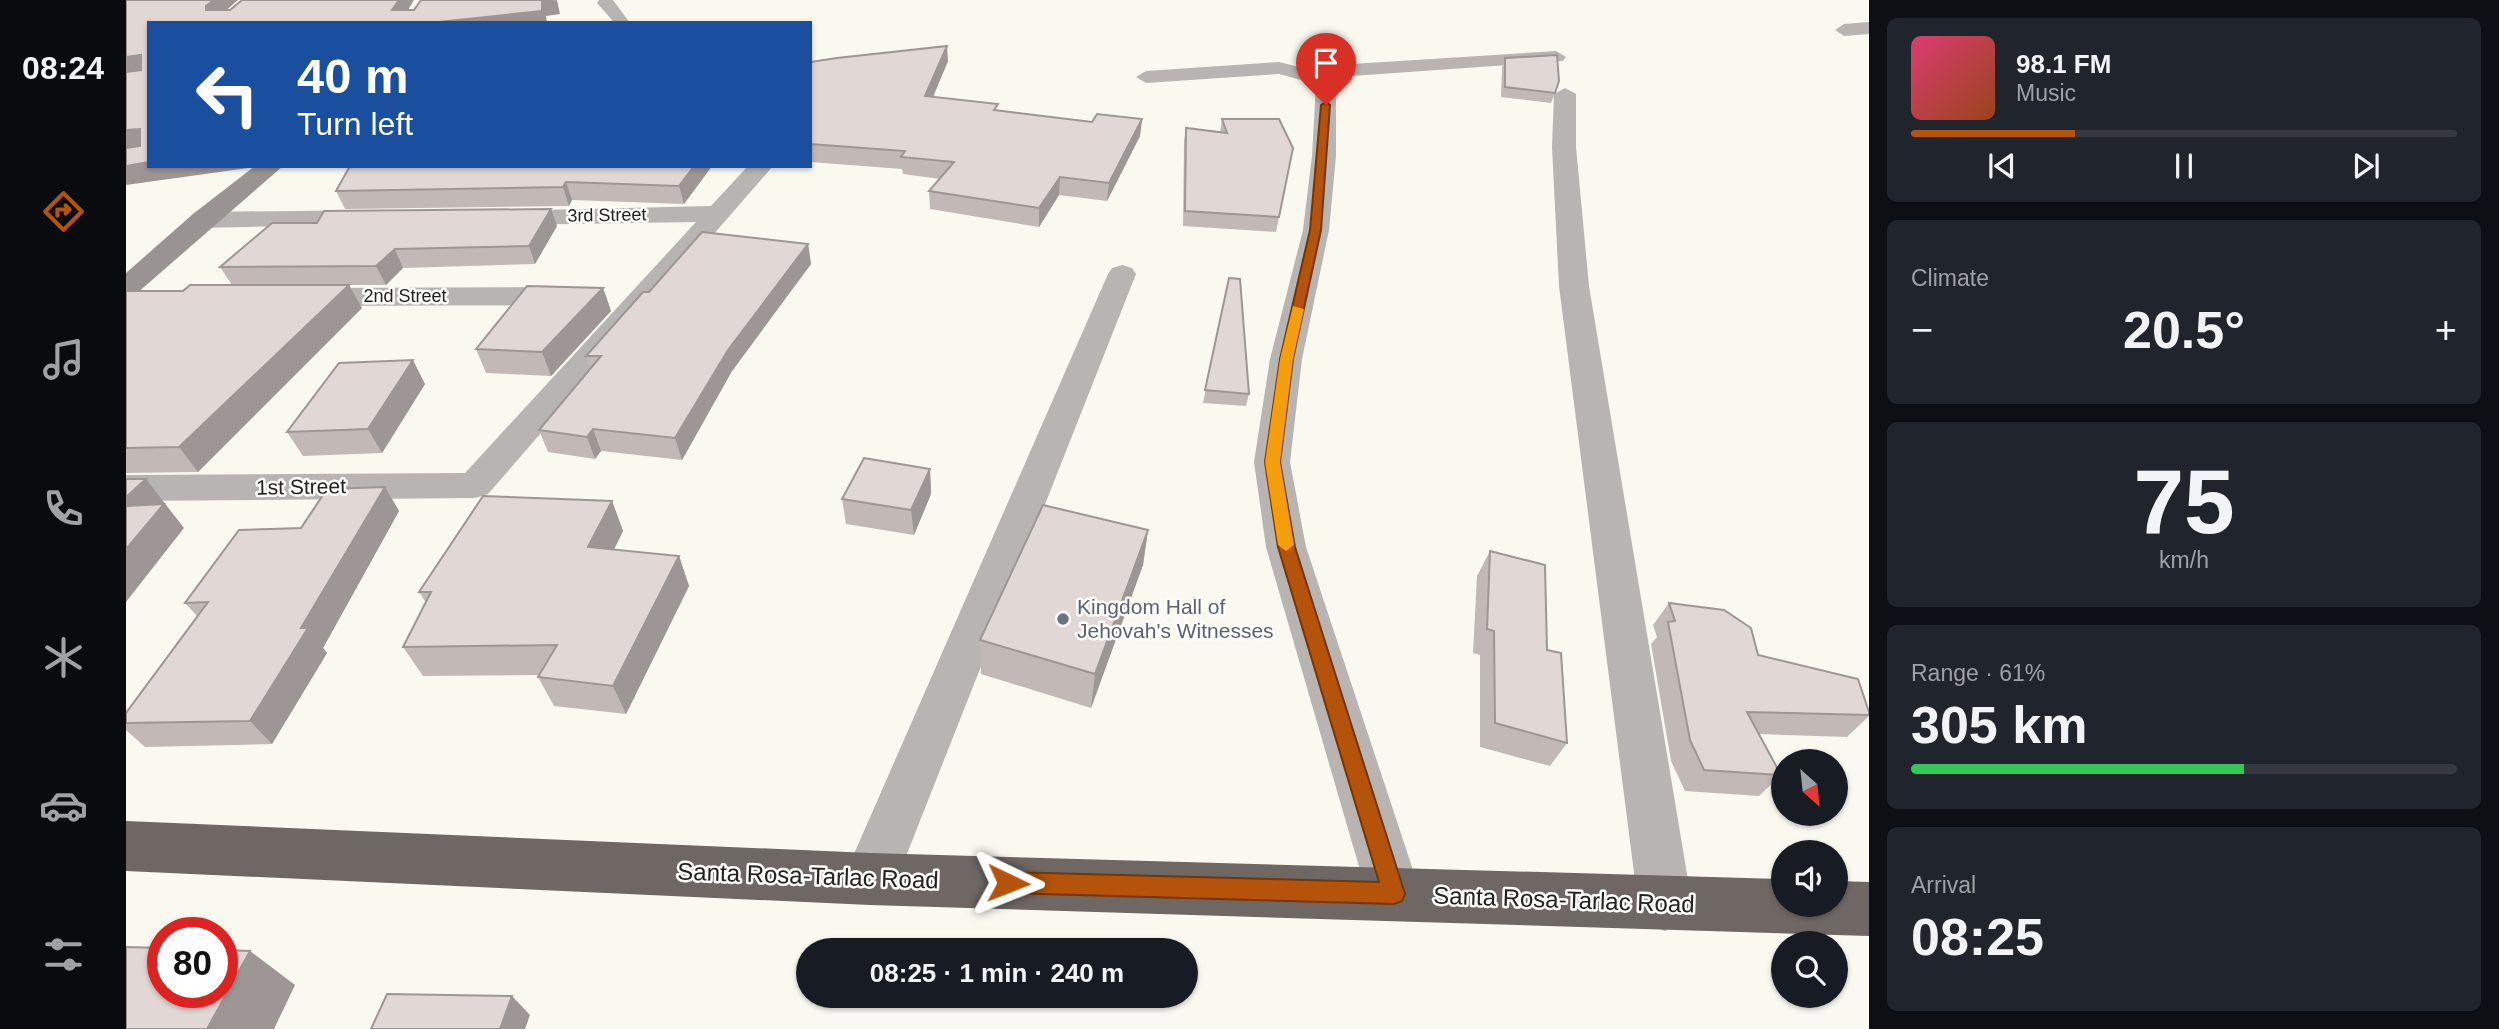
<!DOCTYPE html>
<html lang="en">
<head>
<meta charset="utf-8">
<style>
	:root { --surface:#171b24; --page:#20242c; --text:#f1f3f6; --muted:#9ea1a6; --line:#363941; --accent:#b45309 }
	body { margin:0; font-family:Arial,sans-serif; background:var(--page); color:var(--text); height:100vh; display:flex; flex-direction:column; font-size:26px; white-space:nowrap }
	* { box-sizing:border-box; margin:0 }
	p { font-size:23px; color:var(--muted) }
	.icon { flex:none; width:38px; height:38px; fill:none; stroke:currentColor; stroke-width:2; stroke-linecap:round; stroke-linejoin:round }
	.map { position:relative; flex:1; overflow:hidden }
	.details { display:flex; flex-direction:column; gap:18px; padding:18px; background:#0d0f14; width:630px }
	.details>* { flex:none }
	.guide { position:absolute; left:21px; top:21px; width:665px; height:147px; border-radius:0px; box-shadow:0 2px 5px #0004; background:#1a4fa0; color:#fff; overflow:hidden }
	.needle { width:46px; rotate:153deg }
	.fabs { position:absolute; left:1645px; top:749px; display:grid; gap:14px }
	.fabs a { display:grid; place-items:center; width:77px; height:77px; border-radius:50%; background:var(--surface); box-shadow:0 2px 5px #0004; font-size:35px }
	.speed { position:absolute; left:21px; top:917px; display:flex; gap:14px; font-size:35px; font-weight:700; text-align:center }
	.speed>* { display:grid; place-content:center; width:91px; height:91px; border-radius:50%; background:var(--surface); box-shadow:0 2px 5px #0004; line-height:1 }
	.speed .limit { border:10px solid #d22; background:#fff; color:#111 }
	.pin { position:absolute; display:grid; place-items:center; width:60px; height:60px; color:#fff; margin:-72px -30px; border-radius:50% 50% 50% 0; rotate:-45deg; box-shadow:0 0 7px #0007 }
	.pin .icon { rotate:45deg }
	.me { position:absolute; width:77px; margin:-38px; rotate:92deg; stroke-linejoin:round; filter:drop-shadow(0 0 5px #0008) }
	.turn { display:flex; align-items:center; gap:24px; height:147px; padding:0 35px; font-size:32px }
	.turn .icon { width:91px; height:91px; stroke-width:2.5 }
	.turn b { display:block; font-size:49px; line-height:60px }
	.big { font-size:52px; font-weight:700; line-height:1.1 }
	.details .widget { flex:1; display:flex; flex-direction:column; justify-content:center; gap:10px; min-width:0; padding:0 24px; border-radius:10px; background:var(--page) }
	.details .dial { align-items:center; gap:0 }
	.dial b { font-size:91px; line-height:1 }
	.song { display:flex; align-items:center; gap:21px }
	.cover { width:84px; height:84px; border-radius:10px; background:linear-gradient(135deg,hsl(340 70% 55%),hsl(20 70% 35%)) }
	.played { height:7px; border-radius:4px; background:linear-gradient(90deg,var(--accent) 30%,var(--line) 30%) }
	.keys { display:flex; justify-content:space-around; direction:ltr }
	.heat { display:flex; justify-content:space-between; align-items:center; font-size:38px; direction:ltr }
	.charge { height:10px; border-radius:5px; background:linear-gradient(90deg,#34c759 61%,var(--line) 0) }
	.trip { position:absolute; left:670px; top:938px; width:402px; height:70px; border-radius:35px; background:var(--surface); box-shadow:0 2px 5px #0004; font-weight:700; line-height:70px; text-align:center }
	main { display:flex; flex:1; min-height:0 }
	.menu { display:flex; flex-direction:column; width:126px; justify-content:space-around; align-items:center; background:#090b0e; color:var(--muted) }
	.menu .icon { width:49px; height:49px }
	.menu .on { color:var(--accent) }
	.menu b { font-size:32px; color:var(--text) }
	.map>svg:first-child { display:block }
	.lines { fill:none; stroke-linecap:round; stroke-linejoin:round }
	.street { fill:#b8b4b2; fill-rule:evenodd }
	.secondary { fill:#999391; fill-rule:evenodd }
	.highway { fill:#6f6764; fill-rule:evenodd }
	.wall { fill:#c2b9b6 }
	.shaded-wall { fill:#9e9694 }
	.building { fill:#e1d7d4; stroke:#9e9694; stroke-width:2 }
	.route { fill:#b45309; stroke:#753606; stroke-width:2 }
	.slow { fill:#f59e0b }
	.worship-dot { fill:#6b7280; stroke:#fff; stroke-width:2.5 }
	.labels { text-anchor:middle; stroke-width:5; stroke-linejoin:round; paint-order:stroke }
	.far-street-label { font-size:18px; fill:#22221f; stroke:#fff }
	.street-label { font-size:21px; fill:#22221f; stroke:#fff }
	.worship-label { font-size:21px; fill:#5b616d; stroke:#fff; text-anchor:start }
	.near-street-label { font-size:24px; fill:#22221f; stroke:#fff }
</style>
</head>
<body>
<main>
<nav class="menu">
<b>08:24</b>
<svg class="icon on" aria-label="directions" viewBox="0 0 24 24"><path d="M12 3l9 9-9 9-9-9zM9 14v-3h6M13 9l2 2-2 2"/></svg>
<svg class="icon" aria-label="music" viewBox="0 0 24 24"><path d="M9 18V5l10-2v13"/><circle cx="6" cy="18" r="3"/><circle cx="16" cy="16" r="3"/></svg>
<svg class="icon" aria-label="phone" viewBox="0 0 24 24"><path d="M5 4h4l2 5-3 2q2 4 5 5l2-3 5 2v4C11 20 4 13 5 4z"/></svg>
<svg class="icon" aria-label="climate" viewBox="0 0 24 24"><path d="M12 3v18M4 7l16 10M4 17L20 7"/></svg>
<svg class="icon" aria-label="car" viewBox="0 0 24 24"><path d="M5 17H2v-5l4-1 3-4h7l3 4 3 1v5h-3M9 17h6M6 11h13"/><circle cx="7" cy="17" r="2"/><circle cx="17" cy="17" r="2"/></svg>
<svg class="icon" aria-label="filters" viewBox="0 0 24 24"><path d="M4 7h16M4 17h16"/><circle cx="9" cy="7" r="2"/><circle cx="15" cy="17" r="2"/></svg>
</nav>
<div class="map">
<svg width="1743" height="1029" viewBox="0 0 1743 1029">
	<rect width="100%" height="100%" fill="#faf9f0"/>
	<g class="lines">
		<path class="street" d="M473,0h14l17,23h-20l2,-3 -15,-17z
			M1743,22v12l-25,2 -9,-6 9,-6z
			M1430,51l10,6 -3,4 -211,15 -16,6v74l-7,74 -27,129 -12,103 16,85 115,347 -8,19 -19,7 -19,-7 -8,-19 -101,-347 -12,-85 16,-103 33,-129 9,-74 4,-72 -37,-10 -133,9 -10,-6 10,-6 133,-9 44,11 29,-9z
			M1439,88l11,6v53l13,139 103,618 -8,19 -19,8 -19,-8 -8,-19 -79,-618 -7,-139 2,-53z
			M622,166h25l-285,328 -13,4 -349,3v-26l339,-2 231,-251 -194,3 -9,-2 -4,-6 4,-6 218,-5z
			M246,210l9,2 4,6 -4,6 -179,4 -9,-2 -4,-6 4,-6 9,-2z
			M996,265l10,3 4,6 -239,605 -8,18 -19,8 -19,-8 -8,-18 265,-605 4,-6z
			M444,287l10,3 5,6 -5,6 -10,3 -265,1 -10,-3 -5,-6 5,-6 10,-3z"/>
		<path class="secondary" d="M129,166h28l-147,128 -10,3v-24l67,-59z"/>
		<path class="highway" d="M0,821l744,32 913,26v26h53v-24l33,1v54l-999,-31 -744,-34z"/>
	</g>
	<path class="wall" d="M1379,58l50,35 -4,10 -50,-6 1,-29z
		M822,61l-15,36 65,13 94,12 50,-3 -2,17 -33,65 -48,-6 -20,32 -109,-18 -1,-18 11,-12 -37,-5 -1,-5 -92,-7v-100z
		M1096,119l71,29 -17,84 -93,-6 1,-84 2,-14 34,4z
		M224,166h362l-28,38 -112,-4 -3,6 -224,3 -9,-18z
		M431,226l-22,38 -132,4 -17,17h-154l-12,-18z
		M682,244l3,20 -79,107 -50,89 -81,-9 -6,8 -47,-7 -9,-22 51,-61 -4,-13 63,-64z
		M1103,278l20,116 -3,12 -43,-3z
		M477,288l8,23 -60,65 -65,-3 -10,-24z
		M0,291l236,17 -164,164 -72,1z
		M299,384l-43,69 -79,3 -16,-24z
		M804,469l1,25 -17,41 -68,-11 -4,-25z
		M259,487l14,24 -76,137 4,5 -55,91 -127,3 -19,-17v-17l71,-97 -12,-13 116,-75z
		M486,501l11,30 -9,19 65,6 10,30 -63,128 -72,-8 -16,-29 2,-2 -117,1 -20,-29 23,-44 -7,-11z
		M1022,530l-5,35 -52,143 -110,-34 -1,-34z
		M1364,551l57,99 20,93 -17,23 -70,-19v-92l-7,-2 4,-77z
		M1543,603l89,52 111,57v4l-22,21 -88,-3 22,41 -22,21 -74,-5 -14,-30 -20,-117 6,-7 -4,-12z"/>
	<path class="shaded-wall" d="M88,0h24l-24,21 -8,-11v-4z
		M273,0h15l-14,23 -8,-13z
		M431,0l3,14 -14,2 1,7h-118l113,-22z
		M821,46l1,15 -22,52 -1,-17z
		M15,55l8,16 -23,3v-17z
		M1016,119l-2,17 -33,65 2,-18z
		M14,129l9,17 -23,3v-19z
		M23,162v4h100l-1,2 -122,17v-19z
		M568,166h18l-28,38 -5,-18z
		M934,177l-1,18 -20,32v-19z
		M440,182l6,18 -3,6 -6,-19z
		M425,209l6,17 -22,38 -6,-18z
		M682,244l3,20 -79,107 -50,89 -7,-22 53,-88z
		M269,249l8,19 -17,17 -10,-19z
		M223,285l13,23 -164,164 -19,-25z
		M477,288l8,23 -60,65 -9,-24z
		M287,360l12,24 -43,69 -14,-24z
		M467,429l8,22 -6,8 -8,-22z
		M804,469l1,25 -17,41 -3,-25z
		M20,479l38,49 -58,74v-105z
		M259,487l14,24 -76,137 4,5 -55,91 -22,-23 51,-93z
		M486,501l11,30 -23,46 -12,-30z
		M1022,530l-5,35 -52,143 4,-34z
		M553,556l10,30 -63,128 -13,-28z
		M124,951l45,34 -21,44h-67z
		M386,996l18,19 -5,14h-25z"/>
	<path class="building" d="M0,0h88l-8,6v4h24l12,-10h157l-7,10h22l7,-10h132l-11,1v10l-113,12h-280v139l-23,4v-18l14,-2v-17l-14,1v-58l15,-2v-15l-15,2z
		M821,46l-22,50 73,8 -4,6 98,12 5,-8 45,5 -33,64 -49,-6 -21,31 -110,-17 25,-29 -53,-5 4,-6 -95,-7v-82l27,-4z
		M1431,55l2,26 -4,12 -50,-6v-29z
		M1096,119h57l14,29 -14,69 -94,-6 1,-83 41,5z
		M224,166h344l-15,20 -113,-4 -3,5 -227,4z
		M425,209l-22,37 -134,3 -19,17 -156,1 52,-44h45l7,-12z
		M576,232l106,12 -80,106 -53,88 -82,-9 -6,8 -48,-7 62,-74h-15l57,-64h6z
		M1103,278l11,1 9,115 -44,-4z
		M64,285h159l-170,162 -53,1v-157h57z
		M401,286l76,2 -61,64 -66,-3z
		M287,360l-45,69 -81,3 52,-69z
		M738,458l66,11 -19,41 -69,-11z
		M0,479h20l-20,18z
		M259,487l-84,141h7l-58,93 -124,2v-10l82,-111 -23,1 54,-73 62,-2 26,-39z
		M357,496l129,5 -24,46 91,9 -66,130 -75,-9 19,-32 -154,2 28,-55h-12z
		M38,504l-38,45v-43z
		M917,505l105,25 -53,144 -115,-34z
		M1364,551l55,14 2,85 14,3 6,90 -72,-20 -1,-92 -7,-2z
		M1543,603l55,7 27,18 7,27 100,24 11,33v3l-122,-3 34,63 -77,-5 -14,-30 -22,-118 7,-1z
		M0,947l37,1v44h59v-42l28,1 -43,78h-81z
		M261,994l125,2 -12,33h-129z"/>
	<path class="route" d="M1200,102l4,3 -9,125 -28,129 -13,103 15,85 110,347 -3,7 -8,3 -386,-11 -8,-3 -3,-7 3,-8 8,-3 371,10 -101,-335 -13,-85 15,-103 30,-129 11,-125z"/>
	<path class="slow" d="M1167,306l11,3 -11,50 -13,103 14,83 -8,6 -8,-6 -13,-83 15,-103z"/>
	<circle class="worship-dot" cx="937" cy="619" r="7"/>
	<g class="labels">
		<g class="far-street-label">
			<text transform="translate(481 215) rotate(-1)" y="6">3rd Street</text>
			<text x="279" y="302">2nd Street</text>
		</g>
		<g class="street-label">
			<text transform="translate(175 487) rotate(-1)" y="7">1st Street</text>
		</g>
		<g class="worship-label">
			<text x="951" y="614">Kingdom Hall of<tspan x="951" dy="24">Jehovah's Witnesses</tspan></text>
		</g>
		<g class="near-street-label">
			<text transform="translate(682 876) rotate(2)" y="8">Santa Rosa-Tarlac Road</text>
			<text transform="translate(1438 900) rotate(2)" y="8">Santa Rosa-Tarlac Road</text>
		</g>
	</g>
</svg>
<div class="fabs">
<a><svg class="needle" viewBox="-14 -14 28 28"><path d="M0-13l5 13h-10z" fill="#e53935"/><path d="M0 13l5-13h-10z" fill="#9ea1a6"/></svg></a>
<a><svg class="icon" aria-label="sound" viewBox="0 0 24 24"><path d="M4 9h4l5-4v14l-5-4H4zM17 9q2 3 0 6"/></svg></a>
<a><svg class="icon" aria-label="search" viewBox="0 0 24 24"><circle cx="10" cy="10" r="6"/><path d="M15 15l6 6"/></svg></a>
</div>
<div class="speed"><div class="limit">80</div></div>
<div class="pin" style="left:1200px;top:105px;background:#d93025"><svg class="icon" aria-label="arrive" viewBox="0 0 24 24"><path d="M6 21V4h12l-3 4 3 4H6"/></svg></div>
<svg class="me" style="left:882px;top:883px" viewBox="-20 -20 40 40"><path d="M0-17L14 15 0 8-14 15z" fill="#b45309" stroke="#fff" stroke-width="4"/></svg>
<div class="trip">08:25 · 1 min · 240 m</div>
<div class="guide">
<div class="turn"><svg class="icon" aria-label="left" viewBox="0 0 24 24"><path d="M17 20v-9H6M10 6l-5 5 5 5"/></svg><div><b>40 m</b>Turn left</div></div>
</div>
</div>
<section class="details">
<div class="widget">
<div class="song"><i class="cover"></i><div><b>98.1 FM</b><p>Music</p></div></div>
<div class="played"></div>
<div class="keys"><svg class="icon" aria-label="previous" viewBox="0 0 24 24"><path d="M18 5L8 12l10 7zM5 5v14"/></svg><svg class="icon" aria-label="pause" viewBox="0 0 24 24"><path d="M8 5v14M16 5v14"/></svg><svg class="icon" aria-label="next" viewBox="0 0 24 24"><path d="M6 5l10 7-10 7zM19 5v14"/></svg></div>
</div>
<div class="widget"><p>Climate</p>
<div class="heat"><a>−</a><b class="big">20.5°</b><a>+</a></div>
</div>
<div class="widget dial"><b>75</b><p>km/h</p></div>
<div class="widget"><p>Range · 61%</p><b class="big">305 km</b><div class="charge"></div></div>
<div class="widget"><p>Arrival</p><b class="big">08:25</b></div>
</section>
</main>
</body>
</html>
